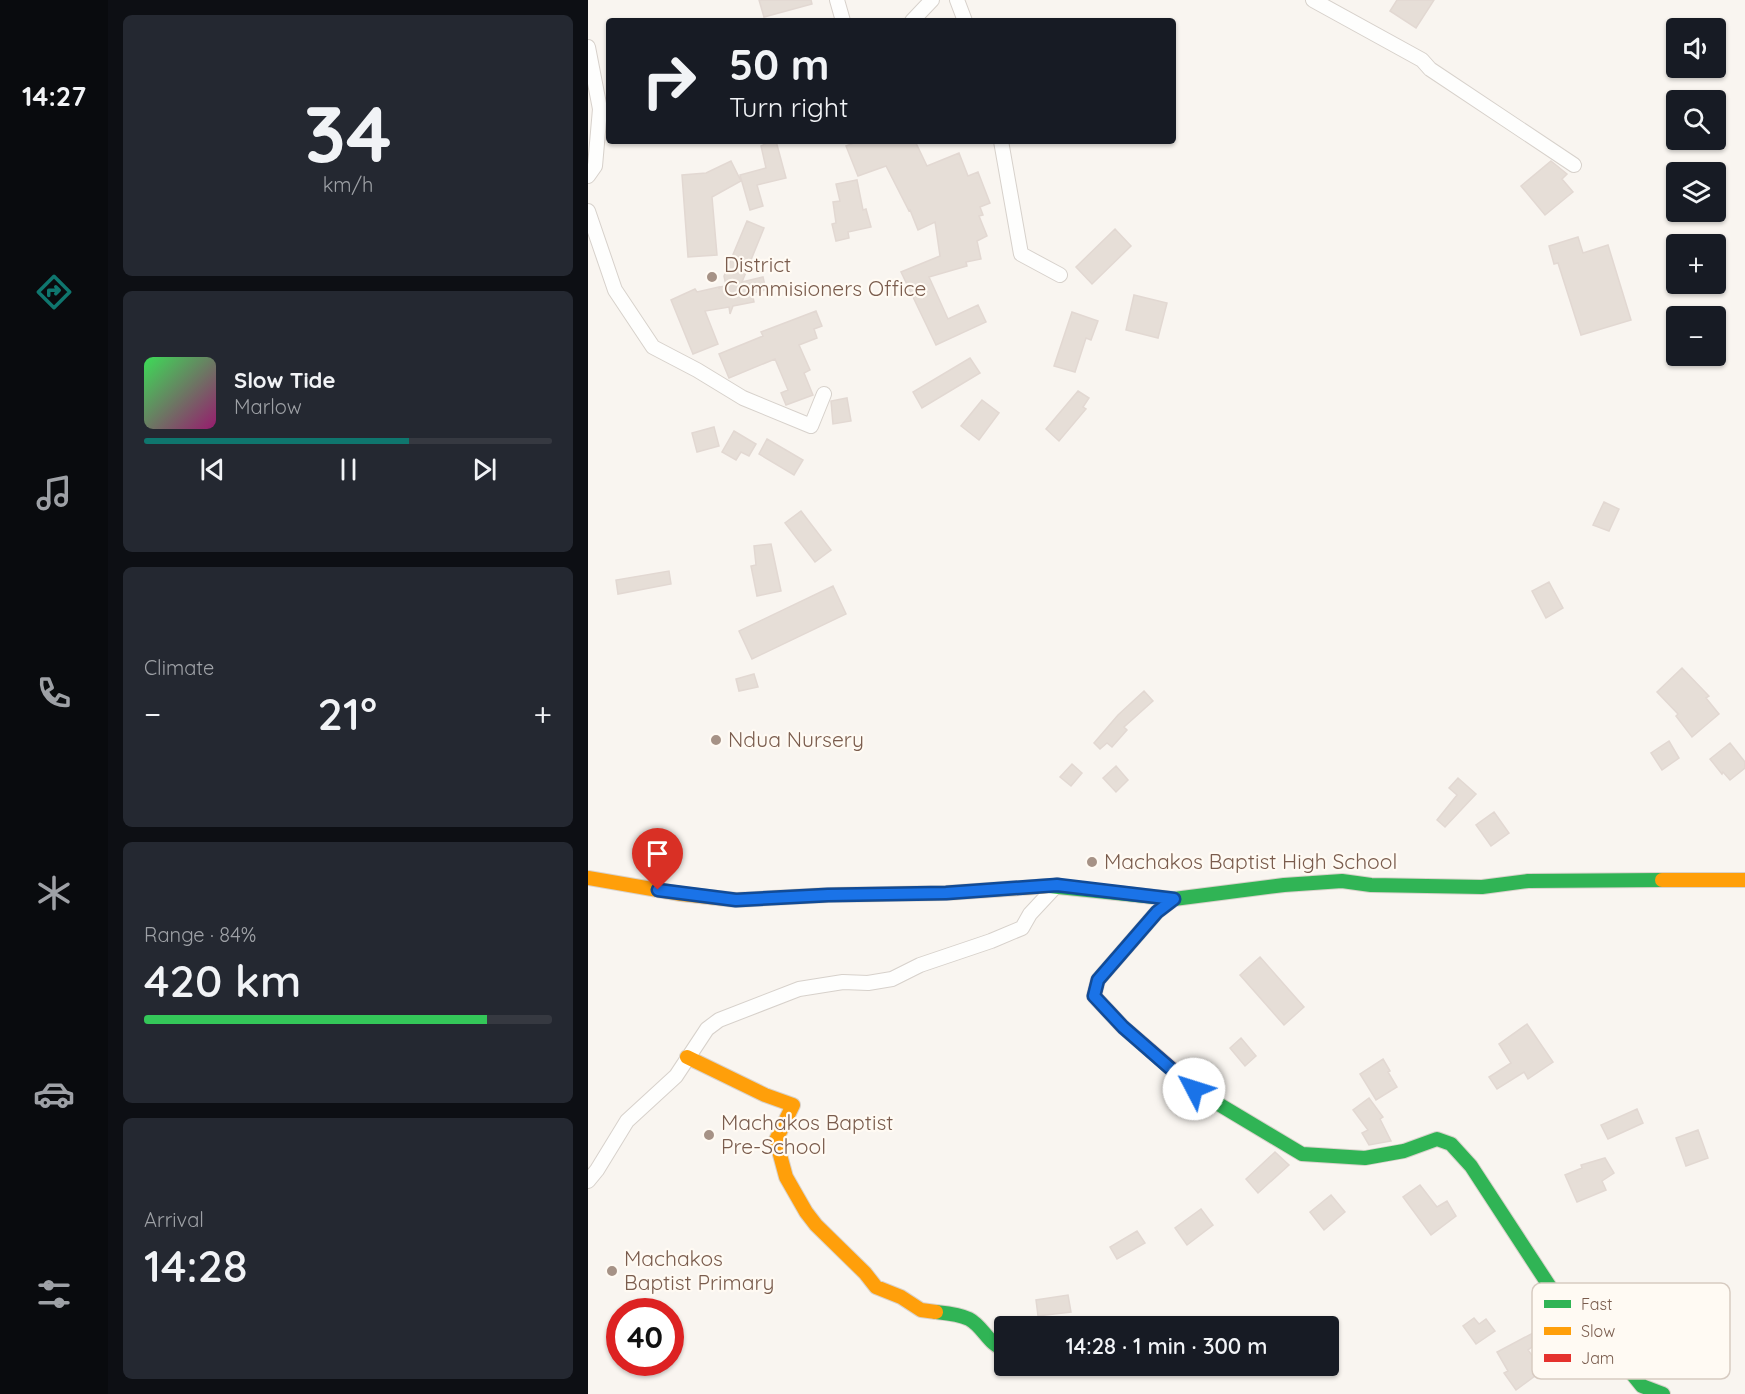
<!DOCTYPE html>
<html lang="en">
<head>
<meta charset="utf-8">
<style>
	:root { --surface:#171b24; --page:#242831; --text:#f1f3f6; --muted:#9ea1a6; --line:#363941; --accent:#0f766e }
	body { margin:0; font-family:Quicksand,sans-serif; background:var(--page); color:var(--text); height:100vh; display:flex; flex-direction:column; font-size:22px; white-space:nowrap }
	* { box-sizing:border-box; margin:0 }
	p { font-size:20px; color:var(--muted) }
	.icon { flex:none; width:33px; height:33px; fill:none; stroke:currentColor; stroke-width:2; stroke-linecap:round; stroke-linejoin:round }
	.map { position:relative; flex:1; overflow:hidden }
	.details { display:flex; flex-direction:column; gap:15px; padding:15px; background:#0d0f14; width:480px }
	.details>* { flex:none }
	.guide { position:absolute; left:18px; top:18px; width:570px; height:126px; border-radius:6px; box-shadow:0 2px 4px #0004; background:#171b24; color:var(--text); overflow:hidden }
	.buttons { position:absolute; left:1078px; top:18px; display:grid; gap:12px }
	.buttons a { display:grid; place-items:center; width:60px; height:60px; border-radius:6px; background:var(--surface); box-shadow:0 2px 4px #0004; font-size:30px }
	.speed { position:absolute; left:18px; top:1298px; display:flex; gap:12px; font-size:30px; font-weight:700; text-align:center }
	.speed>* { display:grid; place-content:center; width:78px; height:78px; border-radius:50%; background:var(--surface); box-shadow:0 2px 4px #0004; line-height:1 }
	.speed .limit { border:9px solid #d22; background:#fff; color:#111 }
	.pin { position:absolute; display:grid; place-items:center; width:51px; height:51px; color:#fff; margin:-62px -26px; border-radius:50% 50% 50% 0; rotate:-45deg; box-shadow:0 0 6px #0007 }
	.pin .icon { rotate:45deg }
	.me { position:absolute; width:66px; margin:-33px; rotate:310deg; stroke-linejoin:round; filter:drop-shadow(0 0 4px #0008) }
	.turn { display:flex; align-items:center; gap:21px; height:126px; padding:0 24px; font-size:27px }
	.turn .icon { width:78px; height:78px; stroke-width:2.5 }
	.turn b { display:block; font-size:42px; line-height:51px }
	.big { font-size:45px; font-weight:600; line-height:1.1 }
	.details .tile { flex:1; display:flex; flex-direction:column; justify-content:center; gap:9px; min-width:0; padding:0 21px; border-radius:9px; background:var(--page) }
	.details .dial { align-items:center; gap:0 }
	.dial b { font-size:78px; line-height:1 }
	.song { display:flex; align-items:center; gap:18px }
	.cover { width:72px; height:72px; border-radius:9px; background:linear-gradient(135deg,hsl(130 70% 55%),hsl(320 70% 35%)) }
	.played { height:6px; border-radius:3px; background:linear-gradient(90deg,var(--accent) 65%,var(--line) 65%) }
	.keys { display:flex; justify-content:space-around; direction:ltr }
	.heat { display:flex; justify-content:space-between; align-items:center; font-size:33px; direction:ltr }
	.charge { height:9px; border-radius:4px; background:linear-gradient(90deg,#34c759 84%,var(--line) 0) }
	.trip { position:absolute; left:406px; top:1316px; width:345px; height:60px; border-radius:6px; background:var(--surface); box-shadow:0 2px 4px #0004; font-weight:600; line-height:60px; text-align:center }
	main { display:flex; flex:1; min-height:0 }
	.dock { display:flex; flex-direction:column; width:108px; justify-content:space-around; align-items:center; background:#090b0e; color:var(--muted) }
	.dock .icon { width:42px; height:42px }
	.dock .selected { color:var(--accent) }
	.dock b { font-size:27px; color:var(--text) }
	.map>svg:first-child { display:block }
	.building { fill:#e6ded7; stroke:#e2d8d2; stroke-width:1.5 }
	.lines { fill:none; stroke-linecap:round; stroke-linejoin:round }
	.street-casing { stroke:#d7d1cb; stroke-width:16 }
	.fast-casing { stroke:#d9d2cb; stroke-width:16 }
	.slow-casing { stroke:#d9d2cb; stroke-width:16 }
	.jam-casing { stroke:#d9d2cb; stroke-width:16 }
	.street { stroke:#fefefd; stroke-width:14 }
	.fast { stroke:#30b455; stroke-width:14 }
	.slow { stroke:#ff9f0a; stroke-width:14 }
	.jam { stroke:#e5322d; stroke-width:14 }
	.route-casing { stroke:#114b97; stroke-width:15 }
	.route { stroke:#1a73e8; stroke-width:10 }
	.poi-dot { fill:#a69286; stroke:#fffaf3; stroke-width:2 }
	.labels { text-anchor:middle; stroke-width:4.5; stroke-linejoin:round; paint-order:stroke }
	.poi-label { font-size:21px; fill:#7a5c4d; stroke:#fffaf3; text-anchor:start }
	.key { fill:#fffaf3; stroke:#d7cbc1; stroke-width:1.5 }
	.key-label { font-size:16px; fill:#7a5c4d }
</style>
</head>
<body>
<main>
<nav class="dock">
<b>14:27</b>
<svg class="icon selected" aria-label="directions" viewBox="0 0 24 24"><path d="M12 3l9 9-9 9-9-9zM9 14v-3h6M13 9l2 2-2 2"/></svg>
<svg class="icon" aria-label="music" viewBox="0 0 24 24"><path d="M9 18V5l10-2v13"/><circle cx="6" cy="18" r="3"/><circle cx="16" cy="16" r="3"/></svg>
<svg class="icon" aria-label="phone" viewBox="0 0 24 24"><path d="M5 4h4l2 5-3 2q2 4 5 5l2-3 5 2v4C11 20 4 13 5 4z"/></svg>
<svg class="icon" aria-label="climate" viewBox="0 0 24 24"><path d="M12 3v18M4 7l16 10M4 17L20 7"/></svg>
<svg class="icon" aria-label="car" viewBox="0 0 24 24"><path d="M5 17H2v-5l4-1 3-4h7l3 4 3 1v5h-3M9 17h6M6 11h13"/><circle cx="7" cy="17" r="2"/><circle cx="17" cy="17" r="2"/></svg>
<svg class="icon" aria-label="filters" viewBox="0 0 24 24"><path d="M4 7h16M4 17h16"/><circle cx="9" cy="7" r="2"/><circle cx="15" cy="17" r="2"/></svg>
</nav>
<section class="details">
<div class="tile dial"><b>34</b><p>km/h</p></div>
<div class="tile">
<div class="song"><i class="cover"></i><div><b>Slow Tide</b><p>Marlow</p></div></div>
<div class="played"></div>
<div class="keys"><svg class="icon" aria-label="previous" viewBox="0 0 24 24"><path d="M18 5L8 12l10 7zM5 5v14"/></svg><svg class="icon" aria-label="pause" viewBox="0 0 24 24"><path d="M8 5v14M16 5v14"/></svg><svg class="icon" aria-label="next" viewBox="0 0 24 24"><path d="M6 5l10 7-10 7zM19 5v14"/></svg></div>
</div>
<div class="tile"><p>Climate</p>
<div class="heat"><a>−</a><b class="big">21°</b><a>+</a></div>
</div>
<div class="tile"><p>Range · 84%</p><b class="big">420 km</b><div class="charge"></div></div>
<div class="tile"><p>Arrival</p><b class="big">14:28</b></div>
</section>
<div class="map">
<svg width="1157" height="1394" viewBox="0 0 1157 1394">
	<rect width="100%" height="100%" fill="#f9f5f0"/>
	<path class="building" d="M171,0h52l1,4 -48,13z
		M809,0h37l-18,28 -26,-17z
		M183,141h5l10,37 -29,7 6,21 -13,4 -10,-35 26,-7 -5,-22z
		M271,141h56l12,25 32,-13 9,23 10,-4 12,31 -10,4 3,8 -4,1 8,20 -10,5 4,18 -15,3 1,4 -38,11 19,42 30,-14 8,17 -50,23 -35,-73 39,-16 -5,-34 -17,8 -8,-20 -1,1 -23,-45 -28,10 -12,-30z
		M143,161l10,20 -29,16 5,58 -29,2 -6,-82 24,-2z
		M963,161l16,13 -5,5 11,13 -28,23 -24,-29z
		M269,180l6,30 3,-1 5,18 -23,5 1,6 -13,3 -4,-17 4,-1 -3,-21 7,-1 -4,-17z
		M159,221l17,7 -22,54 21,-5 3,13 -14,3 2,9 -21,4 -3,8 -1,-7 -24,4 13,33 -25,10 -22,-54 24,-11 2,3 22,-5v2l1,-2 6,-1 -2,-10z
		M527,229l16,17 -39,38 -16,-17z
		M990,237l5,16 25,-8 23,75 -50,15 -23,-72 -4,1 -5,-18z
		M546,295l33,8 -9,35 -32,-8z
		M228,311l6,15 -8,3 3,9 -18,7 11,25 -6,3 9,22 -27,10 -5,-12 7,-3 -13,-31 -46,19 -10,-24 44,-18 -2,-4z
		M484,312l26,9 -7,19 -5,-2 -11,34 -21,-6z
		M382,358l10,15 -58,35 -9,-16z
		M490,391l11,7 -6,9 3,2 -27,32 -13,-12z
		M259,398l4,23 -18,3 -2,-23z
		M394,400l17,13 -20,27 -18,-14z
		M126,427l5,19 -22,6 -5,-19z
		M146,431l22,13 -7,12 -8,-4 -5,8 -14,-8z
		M179,439l36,21 -9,15 -35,-21z
		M1016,502l15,7 -10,22 -16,-6z
		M213,511l30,39 -16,12 -30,-39z
		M183,544l10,47 -24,5 -6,-30 5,-1 -2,-19z
		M81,571l2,13 -53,10 -2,-14z
		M961,582l14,26 -17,10 -14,-27z
		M245,586l13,28 -94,45 -13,-28z
		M1094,668l27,28 -3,2 13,16 -27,23 -16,-21 2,-2 -21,-22z
		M166,674l4,13 -19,4 -3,-12z
		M556,691l9,10 -29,26 3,3 -15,17 -5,-4 -7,6 -6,-6 24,-28z
		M1081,741l10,17 -17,12 -11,-17z
		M1142,743l15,19v6l-15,12 -7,-8 -1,2 -12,-15z
		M484,764l10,9 -11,13 -11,-9z
		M528,766l12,14 -12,12 -13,-14z
		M870,778l18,16 -31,33 -8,-7 20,-25 -8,-7z
		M906,812l15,21 -18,13 -15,-21z
		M672,957l44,50 -20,18 -44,-50z
		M939,1024l26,38 -25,17 -4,-7 -27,17 -8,-12 22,-14 -12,-19z
		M653,1038l15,18 -11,10 -15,-18z
		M795,1059l7,12 -2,1 9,15 -21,13 -16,-26z
		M781,1098l14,19 -3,2 11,22 -22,4 -7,-12 6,-3 -15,-20z
		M1049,1109l6,14 -35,16 -7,-14z
		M1110,1130l10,28 -22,8 -10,-28z
		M687,1152l14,13 -31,28 -12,-14z
		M1017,1158l9,15 -12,8 4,9 -29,12 -12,-27 17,-7 -1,-3z
		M832,1185l17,22 10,-6 9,15 -25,19 -28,-38z
		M743,1195l14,17 -21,18 -14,-18z
		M613,1209l12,16 -26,20 -12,-17z
		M549,1231l8,12 -28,16 -7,-12z
		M480,1295l3,17 -33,4 -2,-16z
		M886,1318l5,6 7,-5 9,12 -19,13 -13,-18z
		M962,1324l4,7 -26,19 15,20 -27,20 -12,-17 4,-2 -11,-19z"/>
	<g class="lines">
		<defs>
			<path id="street" d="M249,0l6,21
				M369,0l8,21
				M725,0l109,60 8,9 144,96
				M324,21l20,-21
				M0,47l12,62 -5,57 -7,10
				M413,141l20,113 39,21
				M0,211l27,79 38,57 44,23 46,28 68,28 13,-32
				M0,1181l9,-11 30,-49 49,-45 31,-47 12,-9 80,-31 44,-7 25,1 24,-4 28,-14 71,-24 31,-13 8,-14 27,-29"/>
			<path id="fast" d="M461,886l125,13 110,-14 58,-4 29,4 111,2 46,-6 134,-1
				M612,1093l102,61 63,4 39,-7 33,-12 14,5 20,22 94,144 32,37 24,13 21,26 21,8
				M348,1312c10,1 23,2 33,7 14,7 21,28 36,30"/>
			<path id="slow" d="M0,878l93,16 55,6 92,-5 118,-2 103,-7
				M1074,880h83
				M99,1057l78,38 28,10 -17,35 10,37 20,35 10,13 49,48 11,14 25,10 20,13 15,2"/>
			<path id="jam" d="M586,899l-17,13 -59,68 -4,16 29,31 77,66"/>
		</defs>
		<use href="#street" class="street-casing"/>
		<use href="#fast" class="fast-casing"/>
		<use href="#slow" class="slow-casing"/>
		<use href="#jam" class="jam-casing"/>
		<use href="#street" class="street"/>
		<use href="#fast" class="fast"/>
		<use href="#slow" class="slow"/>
		<use href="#jam" class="jam"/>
	</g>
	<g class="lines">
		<defs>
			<path id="route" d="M70,890l78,10 92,-5 118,-2 111,-8 117,14 -17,13 -59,68 -4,16 29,31 71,62"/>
		</defs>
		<use href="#route" class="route-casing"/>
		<use href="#route" class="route"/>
	</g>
	<g class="poi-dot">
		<circle cx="124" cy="277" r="6"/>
		<circle cx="128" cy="740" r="6"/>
		<circle cx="504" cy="862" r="6"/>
		<circle cx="121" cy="1135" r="6"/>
		<circle cx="24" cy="1271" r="6"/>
	</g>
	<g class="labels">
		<g class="poi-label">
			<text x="136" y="272">District<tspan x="136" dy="24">Commisioners Office</tspan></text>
			<text x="140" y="747">Ndua Nursery</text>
			<text x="516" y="869">Machakos Baptist High School</text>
			<text x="133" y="1130">Machakos Baptist<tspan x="133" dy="24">Pre-School</tspan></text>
			<text x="36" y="1266">Machakos<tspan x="36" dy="24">Baptist Primary</tspan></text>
		</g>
	</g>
	<rect x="944" y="1283" width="198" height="96" rx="9" class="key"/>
	<rect x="956" y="1300" width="27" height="8" fill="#30b455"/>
	<rect x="956" y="1327" width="27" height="8" fill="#ff9f0a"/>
	<rect x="956" y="1354" width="27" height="8" fill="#e5322d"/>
	<g class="key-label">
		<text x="993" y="1310">Fast</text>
		<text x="993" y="1337">Slow</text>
		<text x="993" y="1364">Jam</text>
	</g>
</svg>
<div class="buttons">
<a><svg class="icon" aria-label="sound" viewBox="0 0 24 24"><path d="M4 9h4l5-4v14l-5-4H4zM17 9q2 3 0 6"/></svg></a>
<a><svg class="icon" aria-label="search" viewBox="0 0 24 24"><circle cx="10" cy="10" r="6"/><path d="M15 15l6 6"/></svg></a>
<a><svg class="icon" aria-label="layers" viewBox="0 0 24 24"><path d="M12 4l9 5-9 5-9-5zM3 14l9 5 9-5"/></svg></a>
<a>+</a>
<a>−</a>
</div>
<div class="speed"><div class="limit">40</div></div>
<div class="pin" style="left:70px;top:890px;background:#d93025"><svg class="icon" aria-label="arrive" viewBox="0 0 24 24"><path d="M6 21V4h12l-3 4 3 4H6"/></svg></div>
<svg class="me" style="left:606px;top:1089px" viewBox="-20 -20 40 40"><circle r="19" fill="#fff"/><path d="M0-13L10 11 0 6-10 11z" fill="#1a73e8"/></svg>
<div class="trip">14:28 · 1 min · 300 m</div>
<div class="guide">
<div class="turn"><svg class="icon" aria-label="right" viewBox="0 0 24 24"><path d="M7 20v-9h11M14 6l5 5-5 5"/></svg><div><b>50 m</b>Turn right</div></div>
</div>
</div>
</main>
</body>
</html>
